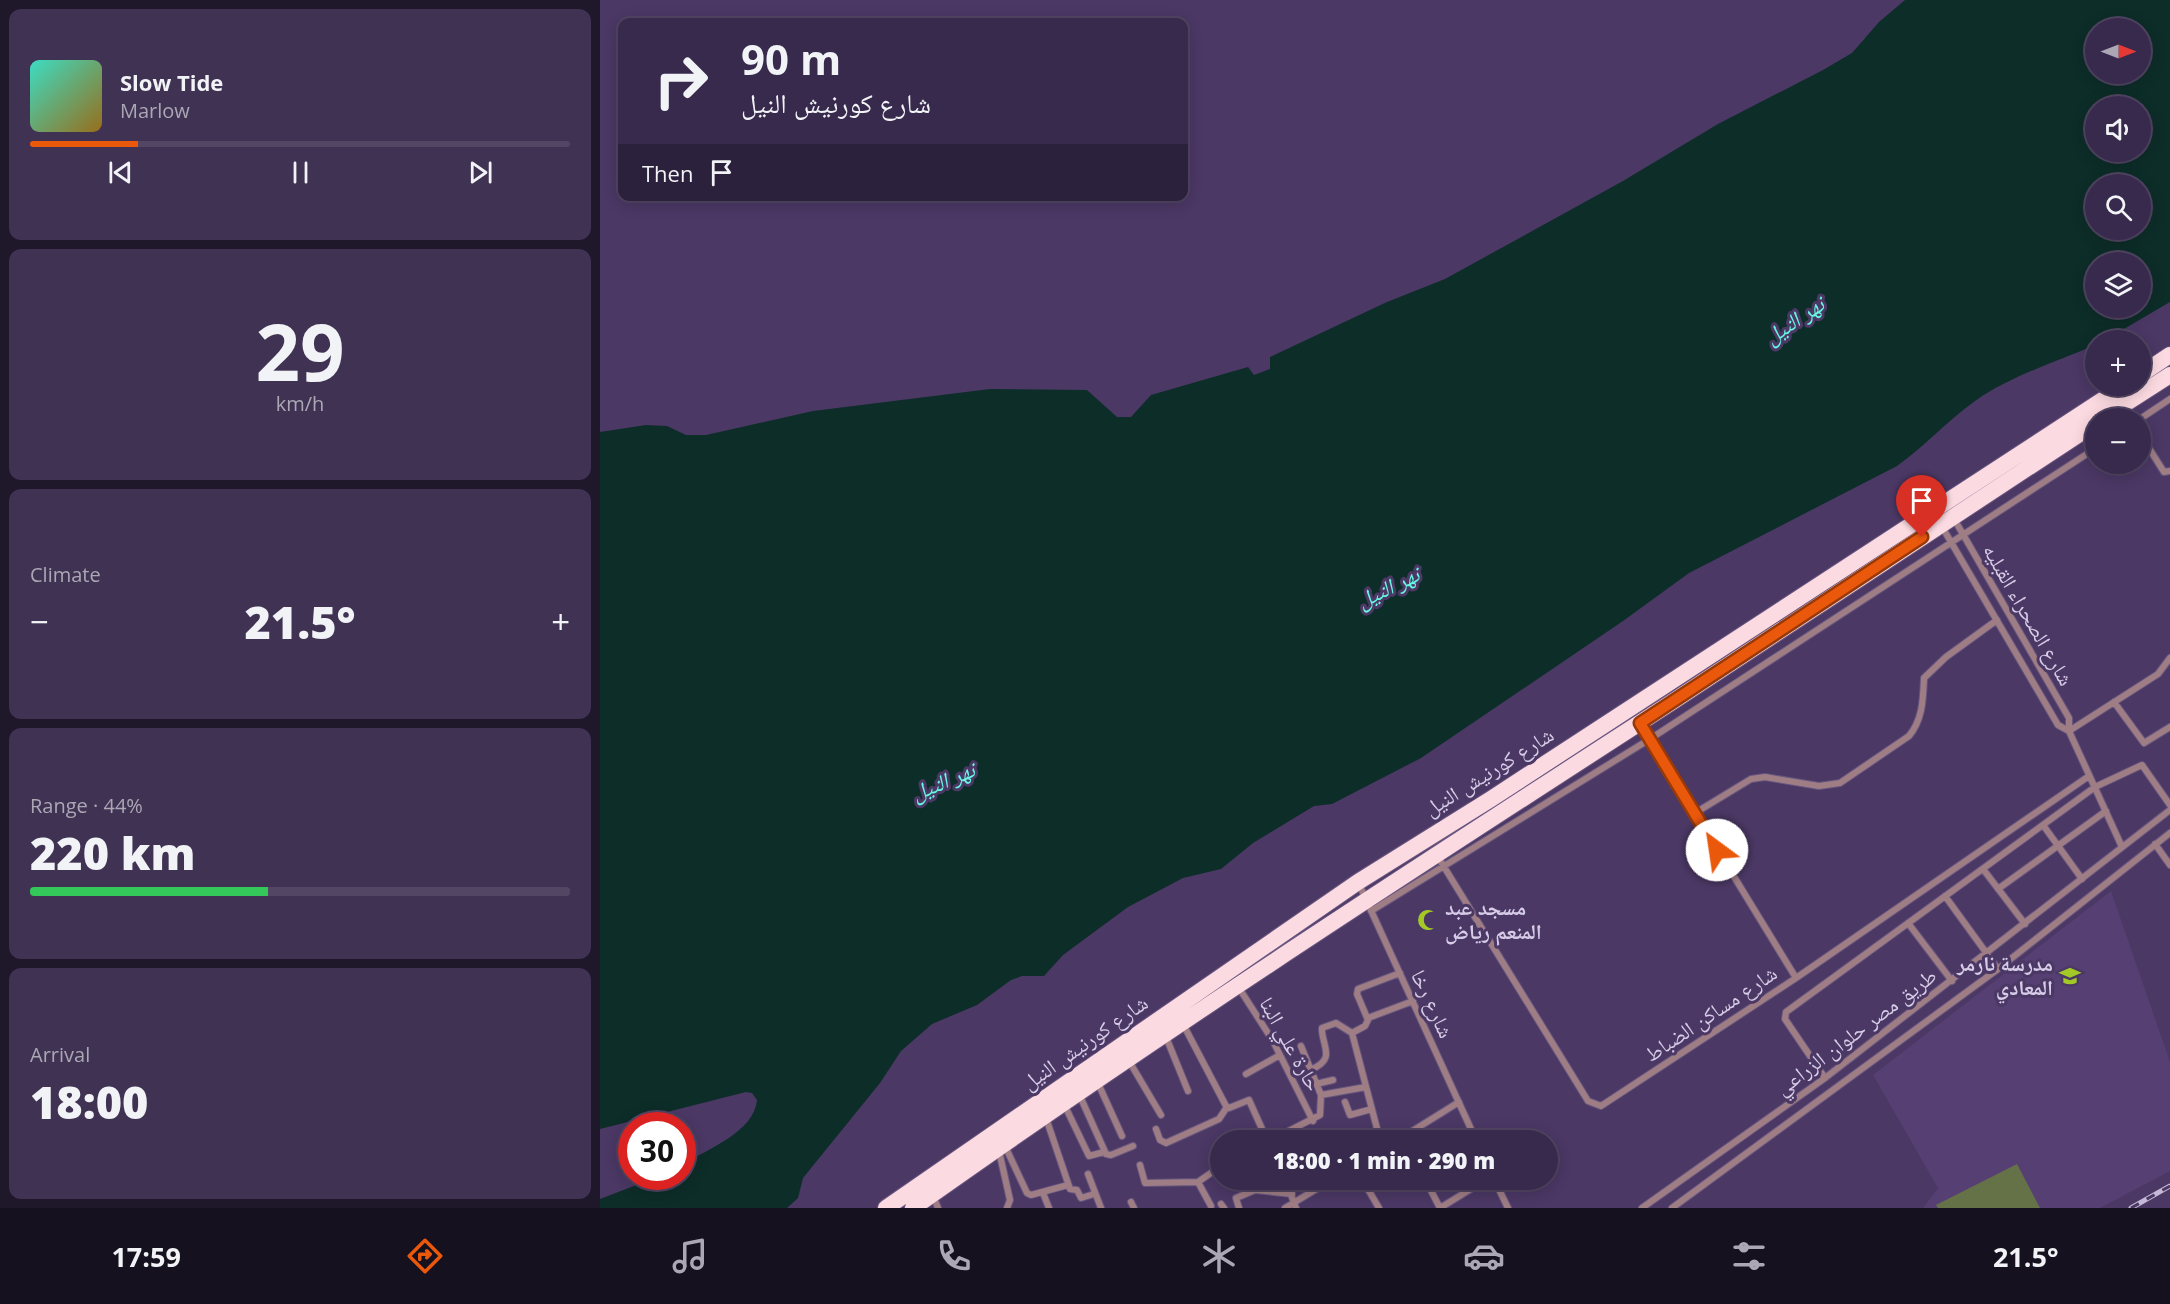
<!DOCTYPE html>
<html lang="en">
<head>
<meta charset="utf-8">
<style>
	:root { --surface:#382a4c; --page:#3f3253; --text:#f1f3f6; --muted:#aba7b5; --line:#524664; --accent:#ea580c }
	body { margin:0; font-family:"Open Sans","Noto Naskh Arabic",sans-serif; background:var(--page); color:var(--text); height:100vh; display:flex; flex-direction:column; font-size:22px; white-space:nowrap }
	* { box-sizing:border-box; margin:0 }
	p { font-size:20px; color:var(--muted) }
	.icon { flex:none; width:33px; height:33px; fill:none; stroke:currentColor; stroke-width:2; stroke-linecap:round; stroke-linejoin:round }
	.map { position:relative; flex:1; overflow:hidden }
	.details { display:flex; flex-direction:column; gap:9px; padding:9px; background:#1f172a; width:600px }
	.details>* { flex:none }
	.hud { position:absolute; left:18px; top:18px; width:570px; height:183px; border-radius:12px; box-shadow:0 3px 15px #0003,0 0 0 2px var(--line); background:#382a4c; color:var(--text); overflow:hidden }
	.needle { width:39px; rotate:90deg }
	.fabs { position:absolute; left:1485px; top:18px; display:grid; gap:12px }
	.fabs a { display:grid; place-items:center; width:66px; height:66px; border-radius:50%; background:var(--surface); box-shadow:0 3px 15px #0003,0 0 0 2px var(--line); font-size:30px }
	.speed { position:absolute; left:18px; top:1112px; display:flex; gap:12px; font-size:30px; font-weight:700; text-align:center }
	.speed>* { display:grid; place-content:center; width:78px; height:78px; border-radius:50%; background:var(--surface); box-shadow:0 3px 15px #0003,0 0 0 2px var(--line); line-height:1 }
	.speed .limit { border:9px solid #d22; background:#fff; color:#111 }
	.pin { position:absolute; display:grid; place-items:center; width:51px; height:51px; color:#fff; margin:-62px -26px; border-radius:50% 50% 50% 0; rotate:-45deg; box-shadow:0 0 6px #0007 }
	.pin .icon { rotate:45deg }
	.me { position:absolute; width:66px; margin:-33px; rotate:329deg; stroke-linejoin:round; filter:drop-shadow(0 0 4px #0008) }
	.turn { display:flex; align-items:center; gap:21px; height:126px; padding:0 24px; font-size:27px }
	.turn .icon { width:78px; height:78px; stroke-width:2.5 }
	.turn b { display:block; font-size:42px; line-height:51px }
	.then { display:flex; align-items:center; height:57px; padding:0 24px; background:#0003; gap:12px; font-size:22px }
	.big { font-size:45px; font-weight:800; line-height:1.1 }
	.details .card { flex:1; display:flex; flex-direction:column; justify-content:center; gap:9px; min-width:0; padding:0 21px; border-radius:12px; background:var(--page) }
	.details .dial { align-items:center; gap:0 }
	.dial b { font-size:78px; line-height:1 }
	.song { display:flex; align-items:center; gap:18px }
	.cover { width:72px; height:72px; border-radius:9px; background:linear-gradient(135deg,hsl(170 70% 55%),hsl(40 70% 35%)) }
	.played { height:6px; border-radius:3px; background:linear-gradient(90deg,var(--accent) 20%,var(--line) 20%) }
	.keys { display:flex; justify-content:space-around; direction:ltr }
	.heat { display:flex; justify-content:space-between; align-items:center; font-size:33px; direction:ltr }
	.charge { height:9px; border-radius:4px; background:linear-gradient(90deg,#34c759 44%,var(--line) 0) }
	.trip { position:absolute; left:610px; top:1130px; width:348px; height:60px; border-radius:30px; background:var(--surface); box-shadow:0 3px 15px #0003,0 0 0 2px var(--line); font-weight:800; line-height:60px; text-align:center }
	.tab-bar { display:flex; height:96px; justify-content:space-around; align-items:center; background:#16111e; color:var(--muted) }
	.tab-bar .icon { width:42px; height:42px }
	.tab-bar .current { color:var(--accent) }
	.tab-bar b { font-size:27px; color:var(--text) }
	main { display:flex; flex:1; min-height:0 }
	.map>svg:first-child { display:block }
	.built { fill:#563f73 }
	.green { fill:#657248 }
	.water { fill:#0d2d29; fill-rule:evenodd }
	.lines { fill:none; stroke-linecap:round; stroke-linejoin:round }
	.street-casing { stroke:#67567f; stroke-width:8 }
	.highway-casing { stroke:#67567f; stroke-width:18 }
	.street { stroke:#9f7d85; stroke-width:6 }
	.highway { stroke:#fcdae2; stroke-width:16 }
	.rail-casing { stroke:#c4b9d6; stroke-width:5 }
	.rail { stroke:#4b3865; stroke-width:3; stroke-dasharray:9; stroke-linecap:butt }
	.route-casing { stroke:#983908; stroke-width:15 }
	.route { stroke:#ea580c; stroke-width:10 }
	.labels { text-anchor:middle; stroke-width:6; stroke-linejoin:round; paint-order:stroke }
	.street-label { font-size:21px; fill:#d6cce7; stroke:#4b3865 }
	.poi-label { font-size:21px; font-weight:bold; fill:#d6cce7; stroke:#4b3865; text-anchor:start }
	.water-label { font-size:22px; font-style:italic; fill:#67f7e3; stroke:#4b3865 }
</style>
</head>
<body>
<main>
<section class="details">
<div class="card">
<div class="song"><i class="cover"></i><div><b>Slow Tide</b><p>Marlow</p></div></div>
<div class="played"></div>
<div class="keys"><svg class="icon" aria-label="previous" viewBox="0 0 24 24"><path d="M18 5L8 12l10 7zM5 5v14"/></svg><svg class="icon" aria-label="pause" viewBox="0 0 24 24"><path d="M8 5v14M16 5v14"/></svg><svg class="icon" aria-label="next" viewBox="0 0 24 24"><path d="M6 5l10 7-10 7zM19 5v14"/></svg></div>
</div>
<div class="card dial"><b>29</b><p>km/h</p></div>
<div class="card"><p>Climate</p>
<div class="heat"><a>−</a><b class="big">21.5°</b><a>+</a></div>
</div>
<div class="card"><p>Range · 44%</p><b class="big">220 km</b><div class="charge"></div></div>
<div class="card"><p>Arrival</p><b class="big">18:00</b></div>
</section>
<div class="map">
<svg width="1570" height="1208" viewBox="0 0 1570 1208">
	<rect width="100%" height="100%" fill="#4b3865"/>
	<path class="built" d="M1511,891l59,171v109l-70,37h-177l15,-20 -65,-113z"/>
	<path class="green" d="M1417,1164l23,44h-102l-2,-3z"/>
	<path class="water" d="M1305,0h265v302l-65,38h-9l-1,5c-39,17 -85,31 -120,56 -28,20 -50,45 -78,65l-208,107 -66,48 -202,137 -89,46 -18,2 -61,37 -32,26 -38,9 -55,29 -65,48 -19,21h-22l-11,4 -34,25 -45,19 -31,27 -21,32 -77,95 -5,20 -11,10h-187v-9l60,-23h22l1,-12c25,-15 71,-32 74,-64l-5,-7 -6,-1 -146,37v-697l46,-7 21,1 19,9h20l107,-24 177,-22 97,1 30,27h14l20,-22 97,-28 6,8 16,-6v-12l117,-55 58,-23 178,-98 95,-57 105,-54 29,-17 27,-31zM1496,28h44v46h-44zM1540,106v46h-44v-46zM1540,184v46h-44v-46zM1496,262h44v46h-44z"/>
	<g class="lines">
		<defs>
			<path id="street" d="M1540,419l30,-20
				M1540,434l24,38 6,-1
				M1353,517l116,201v13l53,116
				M1341,525l117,200 11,6
				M1514,702l30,41 26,-16
				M1040,723l156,255
				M1469,731l89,-57 12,-16
				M1095,813l56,-34 14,-2 54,9 21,-3 69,-47c14,-17 14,-37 15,-58l22,-21 51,-37
				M1443,825l39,54
				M1555,844l15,21
				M838,857l150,244 13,5 195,-128 293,-202
				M1383,869l42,55
				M758,882l118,258
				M1398,889l108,-78
				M1345,896l53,73
				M771,911l279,-172 446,-291
				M1308,923l44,58
				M639,988l34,53 40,80
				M768,1018l45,-17
				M583,1024l43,82 3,2 20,-8 18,40
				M566,1037l22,54
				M529,1061l32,54
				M710,1070c28,-11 11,-25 12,-42l14,-5 16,10
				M646,1074l34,-19
				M1225,1078l-40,-59 1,-7 309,-225 47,-22 28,40
				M497,1081l25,55
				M716,1084l17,-4
				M479,1094l27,60 5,1 22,-9
				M721,1095l45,-8
				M745,1102l5,13 22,-6
				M464,1104l25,52 15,-4
				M446,1118l24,71 7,1 4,8 13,-4
				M556,1129l4,11 6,3 53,-24 8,-12
				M671,1140l49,-25 1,-20 -20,-49
				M780,1140l-28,-107 13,-7 3,-6 -11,-26 1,-5 42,-16
				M798,1140l61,-38
				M405,1146l22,47 4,2 37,-10
				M399,1151l11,49 -3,8
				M540,1165l5,18 53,-1 23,-16
				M488,1174l13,34
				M685,1179l11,29
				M762,1179l17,29
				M825,1179l15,29
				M894,1179l14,29
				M598,1182l13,24
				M443,1193l6,15
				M333,1195l5,13
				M531,1202l3,6
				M621,1204l3,4
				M639,1208l-3,-10 19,-8 37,4
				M685,1208l48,-29
				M840,1208l47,-29
				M1042,1208l183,-130 345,-268
				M1072,1208l326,-239 172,-136"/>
			<path id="highway" d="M1540,375l30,-20
				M1503,418l67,-43
				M286,1208l472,-326 133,-83 633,-413
				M313,1208c248,-176 504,-341 759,-506 142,-92 282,-187 424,-279"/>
		</defs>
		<use href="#street" class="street-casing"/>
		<use href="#highway" class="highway-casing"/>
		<use href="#street" class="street"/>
		<use href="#highway" class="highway"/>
		<defs>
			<path id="rail" d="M1531,1208l39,-22"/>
		</defs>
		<use href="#rail" class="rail-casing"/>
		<use href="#rail" class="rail"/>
	</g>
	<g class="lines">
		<defs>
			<path id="route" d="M1117,850l-77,-127 282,-186"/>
		</defs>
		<use href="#route" class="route-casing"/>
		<use href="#route" class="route"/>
	</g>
	<defs>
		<symbol id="mosque-bare" viewBox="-9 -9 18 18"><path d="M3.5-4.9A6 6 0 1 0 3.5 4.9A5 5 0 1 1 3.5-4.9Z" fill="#a3c927" stroke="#4b3865" stroke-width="2.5" paint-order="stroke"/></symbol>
		<symbol id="school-bare" viewBox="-9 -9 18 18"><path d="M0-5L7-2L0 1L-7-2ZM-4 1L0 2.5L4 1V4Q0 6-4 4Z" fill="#a3c927" stroke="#4b3865" stroke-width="2.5" paint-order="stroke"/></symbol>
	</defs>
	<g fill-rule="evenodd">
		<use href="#mosque-bare" x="813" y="905" width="30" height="30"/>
		<use href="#school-bare" x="1455" y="961" width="30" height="30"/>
	</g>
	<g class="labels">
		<g class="street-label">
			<text transform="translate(1428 615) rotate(60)" y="7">شارع الصحراء القبليه</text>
			<text transform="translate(889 772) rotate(-32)" y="7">شارع كورنيش النيل</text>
			<text transform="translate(832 1004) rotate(65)" y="7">شارع رخا</text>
			<text transform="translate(1111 1014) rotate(-34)" y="7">شارع مساكن الضباط</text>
			<text transform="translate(1256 1032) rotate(-37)" y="7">طريق مصر حلوان الزراعي</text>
			<text transform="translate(485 1043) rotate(-35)" y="7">شارع كورنيش النيل</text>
			<text transform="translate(690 1044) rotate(61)" y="7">حارة علي البنا</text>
		</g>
		<g class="poi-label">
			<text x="845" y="915">مسجد عبد<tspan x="845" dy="24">المنعم رياض</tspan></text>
			<text x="1453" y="971" text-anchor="end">مدرسة نارمر<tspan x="1453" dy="24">المعادي</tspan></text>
		</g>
		<g class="water-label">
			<text transform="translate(1194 320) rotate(-34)" y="8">نهر النيل</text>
			<text transform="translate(788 587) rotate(-26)" y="8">نهر النيل</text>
			<text transform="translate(343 781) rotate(-23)" y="8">نهر النيل</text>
		</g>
	</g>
</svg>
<div class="fabs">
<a><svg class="needle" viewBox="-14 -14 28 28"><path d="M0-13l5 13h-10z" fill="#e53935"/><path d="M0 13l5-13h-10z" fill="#aba7b5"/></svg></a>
<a><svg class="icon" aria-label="sound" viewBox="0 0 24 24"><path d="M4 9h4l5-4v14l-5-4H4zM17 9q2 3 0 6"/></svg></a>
<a><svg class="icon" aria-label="search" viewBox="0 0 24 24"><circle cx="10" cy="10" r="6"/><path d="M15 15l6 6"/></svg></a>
<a><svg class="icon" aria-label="layers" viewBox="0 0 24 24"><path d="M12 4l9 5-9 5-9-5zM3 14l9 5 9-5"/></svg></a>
<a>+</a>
<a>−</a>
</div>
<div class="speed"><div class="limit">30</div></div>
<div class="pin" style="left:1322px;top:537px;background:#d93025"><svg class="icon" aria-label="arrive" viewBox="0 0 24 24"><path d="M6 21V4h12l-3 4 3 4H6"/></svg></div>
<svg class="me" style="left:1117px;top:850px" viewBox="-20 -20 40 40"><circle r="19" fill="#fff"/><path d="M0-13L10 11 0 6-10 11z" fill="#ea580c"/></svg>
<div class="trip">18:00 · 1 min · 290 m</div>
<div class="hud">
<div class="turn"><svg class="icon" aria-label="right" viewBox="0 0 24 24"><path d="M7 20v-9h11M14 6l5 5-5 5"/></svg><div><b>90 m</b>شارع كورنيش النيل</div></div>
<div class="then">Then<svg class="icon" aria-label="arrive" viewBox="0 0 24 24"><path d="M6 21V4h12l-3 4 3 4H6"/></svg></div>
</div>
</div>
</main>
<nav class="tab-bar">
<b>17:59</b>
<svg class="icon current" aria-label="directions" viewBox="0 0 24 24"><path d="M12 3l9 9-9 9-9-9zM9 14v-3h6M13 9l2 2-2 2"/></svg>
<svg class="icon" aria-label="music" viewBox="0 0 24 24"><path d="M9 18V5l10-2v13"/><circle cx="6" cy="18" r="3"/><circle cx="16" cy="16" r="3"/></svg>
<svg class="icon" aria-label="phone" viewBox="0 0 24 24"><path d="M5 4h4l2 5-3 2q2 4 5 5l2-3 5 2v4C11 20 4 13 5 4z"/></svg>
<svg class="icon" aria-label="climate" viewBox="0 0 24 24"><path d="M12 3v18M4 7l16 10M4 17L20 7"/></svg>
<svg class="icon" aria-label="car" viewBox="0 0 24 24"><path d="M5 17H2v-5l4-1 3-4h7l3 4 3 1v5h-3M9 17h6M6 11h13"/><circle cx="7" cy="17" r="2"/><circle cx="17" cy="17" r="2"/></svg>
<svg class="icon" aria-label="filters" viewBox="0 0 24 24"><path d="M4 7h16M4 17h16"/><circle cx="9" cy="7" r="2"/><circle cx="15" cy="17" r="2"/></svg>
<b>21.5°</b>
</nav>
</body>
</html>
